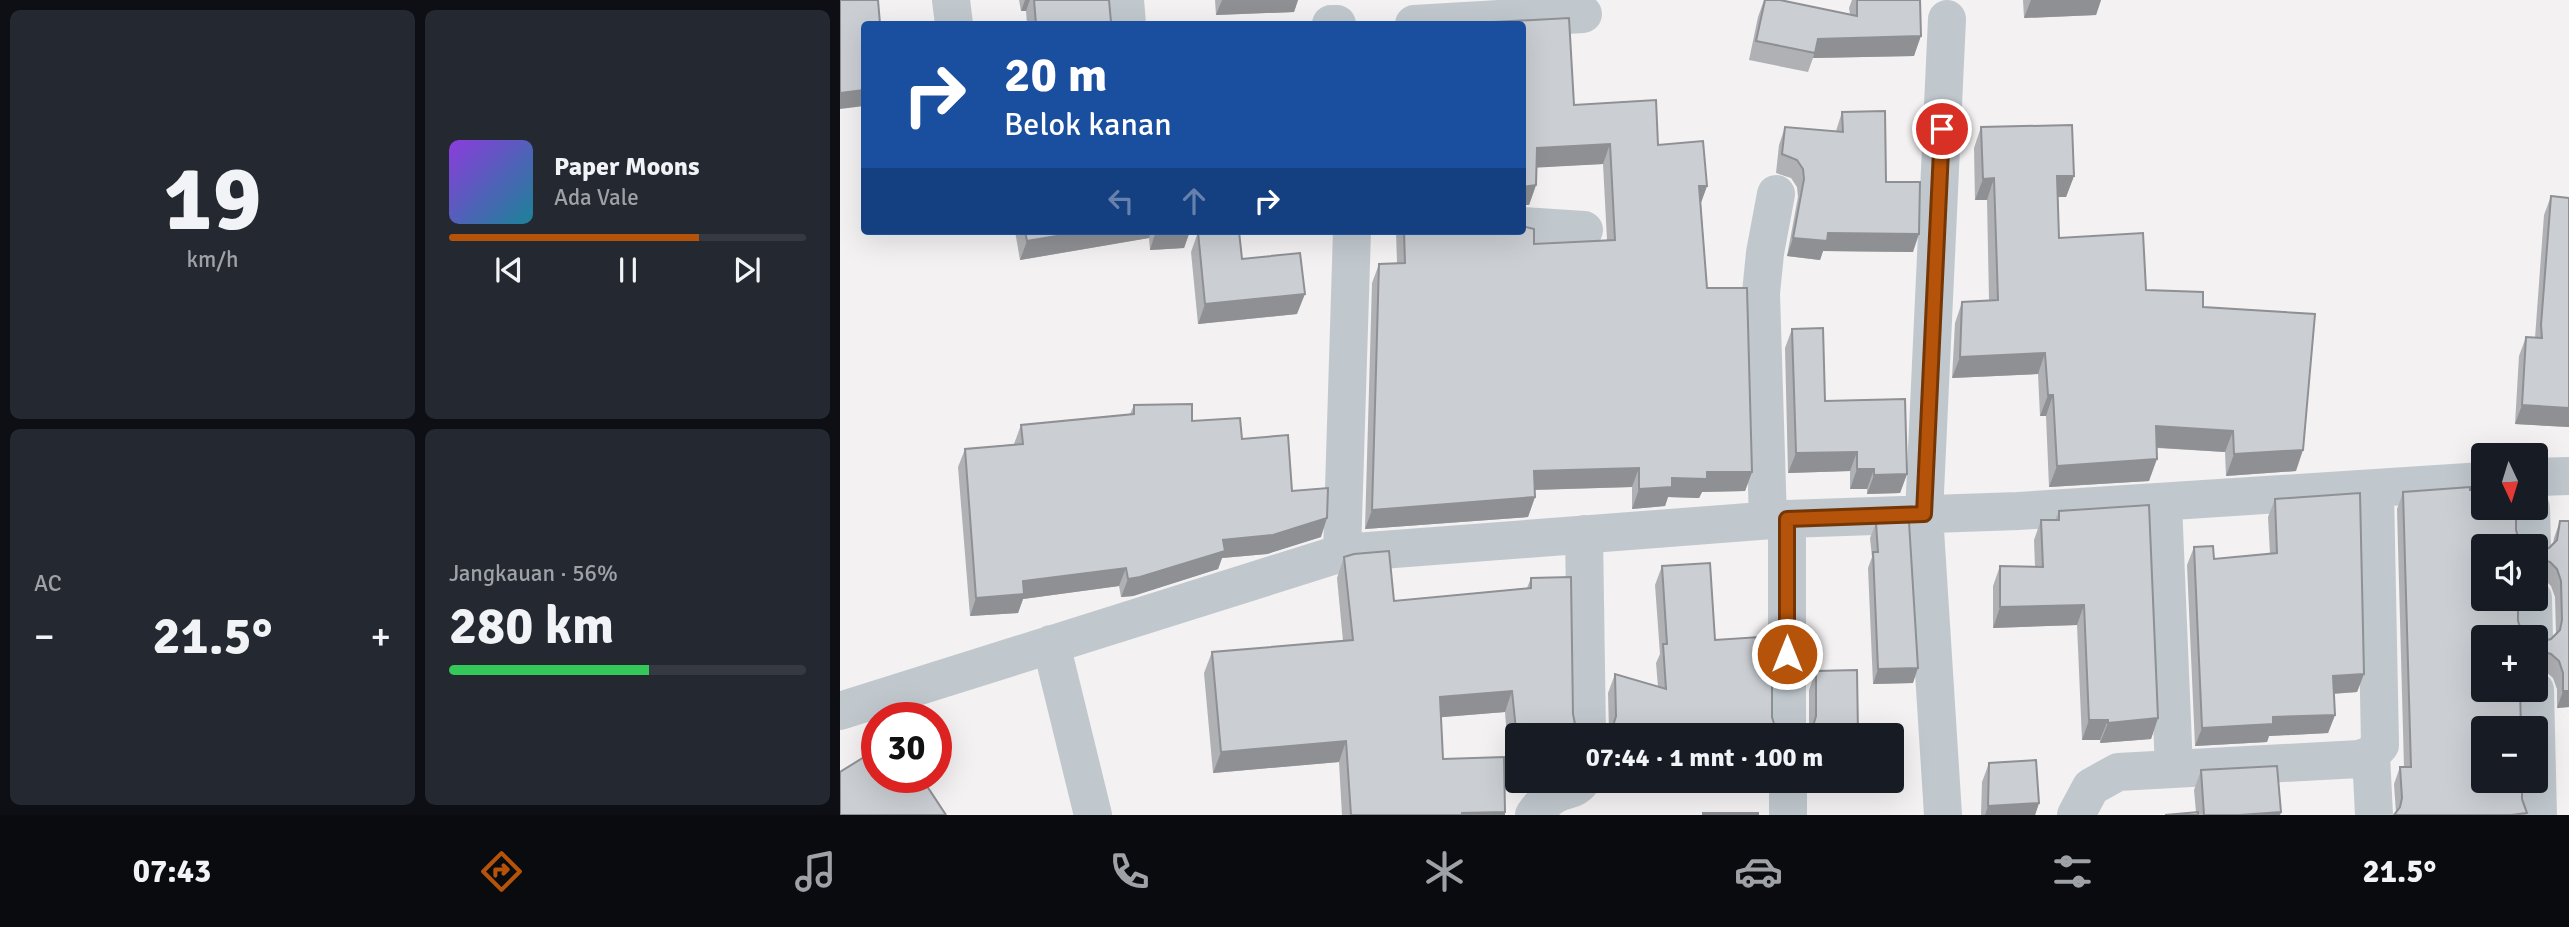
<!DOCTYPE html>
<html lang="id">
<head>
<meta charset="utf-8">
<style>
	:root { --surface:#171b24; --page:#242831; --text:#f1f3f6; --muted:#9ea1a6; --line:#363941; --accent:#b45309 }
	body { margin:0; font-family:Signika,sans-serif; background:var(--page); color:var(--text); height:100vh; display:flex; flex-direction:column; font-size:26px; white-space:nowrap }
	* { box-sizing:border-box; margin:0 }
	p { font-size:23px; color:var(--muted) }
	.icon { flex:none; width:38px; height:38px; fill:none; stroke:currentColor; stroke-width:2; stroke-linecap:round; stroke-linejoin:round }
	.map { position:relative; flex:1; overflow:hidden }
	.panel { display:flex; flex-direction:column; gap:10px; padding:10px; background:#0d0f14; width:840px }
	.panel>* { flex:none }
	.hud { position:absolute; left:21px; top:21px; width:665px; height:214px; border-radius:7px; box-shadow:0 7px 28px #0002; background:#1a4fa0; color:#fff; overflow:hidden }
	.needle { width:46px; rotate:176deg }
	.tools { position:absolute; left:1631px; top:443px; display:grid; gap:14px }
	.tools a { display:grid; place-items:center; width:77px; height:77px; border-radius:7px; background:var(--surface); box-shadow:0 7px 28px #0002; font-size:35px }
	.speed { position:absolute; left:21px; top:702px; display:flex; gap:14px; font-size:35px; font-weight:700; text-align:center }
	.speed>* { display:grid; place-content:center; width:91px; height:91px; border-radius:50%; background:var(--surface); box-shadow:0 7px 28px #0002; line-height:1 }
	.speed .limit { border:10px solid #d22; background:#fff; color:#111 }
	.pin { position:absolute; display:grid; place-items:center; width:60px; height:60px; color:#fff; margin:-30px; border:4px solid #fff; border-radius:50%; box-shadow:0 2px 7px #0007 }
	.me { position:absolute; width:77px; margin:-38px; rotate:0deg; stroke-linejoin:round; filter:drop-shadow(0 0 5px #0008) }
	.turn { display:flex; align-items:center; gap:24px; height:147px; padding:0 28px; font-size:32px }
	.turn .icon { width:91px; height:91px; stroke-width:2.5 }
	.turn b { display:block; font-size:49px; line-height:60px }
	.lanes { display:flex; align-items:center; height:66px; padding:0 28px; background:#0003; justify-content:center; gap:35px; direction:ltr }
	.lanes .off { opacity:.35 }
	.big { font-size:52px; font-weight:700; line-height:1.1 }
	.panel .tile { flex:1; display:flex; flex-direction:column; justify-content:center; gap:10px; min-width:0; padding:0 24px; border-radius:10px; background:var(--page) }
	.panel .dial { align-items:center; gap:0 }
	.dial b { font-size:91px; line-height:1 }
	.song { display:flex; align-items:center; gap:21px }
	.cover { width:84px; height:84px; border-radius:10px; background:linear-gradient(135deg,hsl(270 70% 55%),hsl(190 70% 35%)) }
	.played { height:7px; border-radius:4px; background:linear-gradient(90deg,var(--accent) 70%,var(--line) 70%) }
	.keys { display:flex; justify-content:space-around; direction:ltr }
	.heat { display:flex; justify-content:space-between; align-items:center; font-size:38px; direction:ltr }
	.charge { height:10px; border-radius:5px; background:linear-gradient(90deg,#34c759 56%,var(--line) 0) }
	.panel .tiles { flex:1; display:grid; gap:10px; grid-template-columns:repeat(2,1fr) }
	.trip { position:absolute; left:665px; top:723px; width:399px; height:70px; border-radius:7px; background:var(--surface); box-shadow:0 7px 28px #0002; font-weight:700; line-height:70px; text-align:center }
	.tab-bar { display:flex; height:112px; justify-content:space-around; align-items:center; background:#090b0e; color:var(--muted) }
	.tab-bar .icon { width:49px; height:49px }
	.tab-bar .active { color:var(--accent) }
	.tab-bar b { font-size:32px; color:var(--text) }
	main { display:flex; flex:1; min-height:0 }
	.map>svg:first-child { display:block }
	.lines { fill:none; stroke-linecap:round; stroke-linejoin:round }
	.minor { stroke:#c0c8ce; stroke-width:38 }
	.wall { fill:#afb1b5 }
	.shaded-wall { fill:#8e9094 }
	.building { fill:#cbced3; stroke:#8e9094; stroke-width:2 }
	.route-casing { stroke:#753606; stroke-width:18 }
	.route { stroke:#b45309; stroke-width:12 }
</style>
</head>
<body>
<main>
<section class="panel">
<div class="tiles">
<div class="tile dial"><b>19</b><p>km/h</p></div>
<div class="tile">
<div class="song"><i class="cover"></i><div><b>Paper Moons</b><p>Ada Vale</p></div></div>
<div class="played"></div>
<div class="keys"><svg class="icon" aria-label="previous" viewBox="0 0 24 24"><path d="M18 5L8 12l10 7zM5 5v14"/></svg><svg class="icon" aria-label="pause" viewBox="0 0 24 24"><path d="M8 5v14M16 5v14"/></svg><svg class="icon" aria-label="next" viewBox="0 0 24 24"><path d="M6 5l10 7-10 7zM19 5v14"/></svg></div>
</div>
<div class="tile"><p>AC</p>
<div class="heat"><a>−</a><b class="big">21.5°</b><a>+</a></div>
</div>
<div class="tile"><p>Jangkauan · 56%</p><b class="big">280 km</b><div class="charge"></div></div>
</div>
</section>
<div class="map">
<svg width="1729" height="815" viewBox="0 0 1729 815">
	<rect width="100%" height="100%" fill="#f3f1f1"/>
	<g class="lines">
		<path class="minor" d="M111,0l3,24
			M285,0l2,24
			M491,24h6
			M574,24l169,-10
			M682,226l62,4
			M1696,477l33,-1
			M1323,503l11,266
			M1691,508l1,38
			M947,519v216
			M928,520l-7,-227 4,-40 11,-59
			M744,534l3,201
			M502,553l10,-322
			M1693,598l1,39
			M211,644l42,171
			M1695,690l3,125
			M0,711l502,-158 445,-34 231,-8 465,-30
			M1531,755l3,60
			M948,780v35
			M694,815c6,-9 13,-16 22,-21 10,-5 20,-4 26,-14
			M1103,815l-19,-301 23,-495
			M1236,815l15,-28 27,-15 241,-13 12,-4 9,-10 -5,-255"/>
	</g>
	<path class="wall" d="M179,0h90l2,22 -1,2h-83l-1,-13h-5z
		M375,0h83l-4,12 -78,3z
		M924,0l86,14 -1,-6 3,-8h68l-6,56 -101,2 -5,14 -59,-12 9,-43z
		M1183,0h78l-5,15 -72,3z
		M729,18l5,87 82,-5 2,45 45,-4 4,45 -6,17 6,85h40l5,184 -7,19 -43,1 -3,6 -31,-1 -3,9 -33,3v-22l-97,3v7l-7,20 -163,12 7,-246 7,-19 18,-1 -1,-32h126v-5l12,3v15l73,-4 -4,-76 -66,3 -1,18 -7,20h-7v-181h-29l1,-2z
		M1002,112l44,70 27,70 -90,-1 -3,9 -33,-4 11,-59 -1,-10 -6,-9 -15,-5 3,-28 6,-18 51,4z
		M1141,127l93,49 -8,21h-8l1,41 87,52 57,17 93,164 -70,5 -1,-24 -68,-4 -8,33 -100,6 -3,-71h-6l-2,-42 -86,4 3,-55 7,-21 27,-2 -2,-100h-12l-1,-52z
		M1711,196l18,2v229l-54,-3 4,-68 7,-19 9,1 9,-123z
		M175,231h175l-6,17 -34,2 -1,-12 -129,22z
		M358,232l44,27 55,55 -99,10 -7,-72z
		M952,329l33,72 82,73 -7,19 -33,1v-5h-17v-18l-62,2 -3,-125z
		M294,405l58,16 50,18 50,52 29,46 -54,17 -45,4 -4,11 -85,27 -12,1 -2,-11 -96,13 -5,14 -48,3 -12,-149 7,-18 49,-5 7,-19 109,-11z
		M1563,492l80,145 39,162 5,14 -1,2h-132l2,-2 -2,-29 6,-17h4l-7,-258z
		M1435,499l89,175 -7,18 -23,2 1,21 -7,18 -59,3 -2,6 -72,4 -8,-181 7,-18 20,12 56,-5 -2,-37z
		M1219,511l99,207 -7,21 -51,4v-3h-18l-5,-115 -84,3v-42l7,-20 35,1 -1,-27 7,-20h14z
		M1720,521l9,186 -12,1v-19l-4,-11 -8,-7 -9,-3v-27l4,1 11,-3 5,-5 -1,-37 -4,-11 -7,-7 -8,-2v-27l2,1 11,-3 4,-4 1,-6z
		M1036,523l37,160 -40,1 -5,-116 4,-11 -2,-19z
		M504,557l50,44 133,-13 4,-10 40,-1 -54,158v15l-9,1 -3,-39 -64,5 2,42 62,56h-163l-3,-53 -126,11 -9,-100 8,-21 131,-11 -6,-63z
		M822,566l53,74 47,31 13,56 8,8h-177l3,-4 -1,-38 7,-19 43,13 -2,-24 4,-9 -5,-69z
		M976,671l42,64 -49,-4v-41z
		M1149,763l50,40 -4,12h-54l1,-33z
		M1361,770l80,42 -1,3h-115l31,-3 -2,-22z"/>
	<path class="shaded-wall" d="M185,0h5l-4,11h-5z
		M382,0h76l-4,12 -78,3z
		M1191,0h70l-5,15 -72,3z
		M271,22l-1,2h-28z
		M1081,36l-7,20 -101,2 5,-19z
		M24,90v16l-24,3v-16z
		M770,144l-7,20 -73,4 7,-20z
		M1217,176h17l-8,21h-16z
		M1154,178l-7,22h-12l8,-21z
		M696,185l-7,20h-7v-18z
		M859,186h8l-7,19z
		M246,231h65l-2,7 -129,22 7,-19z
		M316,231h34l-6,17 -34,2z
		M988,233l91,1 -6,18 -90,-1 -3,9 -33,-4 6,-18z
		M465,294l-8,20 -99,10 7,-20z
		M1205,353l-7,21 -86,4 8,-21z
		M1208,395h5l-7,21h-6z
		M1682,405l47,3v19l-54,-3z
		M1316,426l77,5 -8,21 -77,-5z
		M1463,450l-7,21 -70,5 8,-22z
		M1017,452l-7,19 -62,2 8,-20z
		M1317,459l-8,22 -100,6 8,-21z
		M799,468l-7,19 -105,3 7,-19z
		M1017,469h17l-7,20h-17z
		M867,472h45l-7,19 -43,1 -3,6 -31,-1 -3,9 -33,3 7,-20 33,-11z
		M1067,474l-7,19 -33,1 7,-19z
		M695,497l-7,20 -163,12 7,-19z
		M487,518l-6,19 -54,17 -45,4 -4,11 -85,27 -12,1 7,-18 95,-39z
		M286,568l-7,18 -96,13 -5,14 -48,3 6,-18 47,-17z
		M1244,605l-7,20 -84,3 7,-21z
		M1701,651l-5,16v-14z
		M1078,668l-5,15 -40,1 5,-15z
		M1524,674l-7,18 -31,2 7,-18z
		M672,691l-7,21 -73,6 8,-21z
		M1723,691h6v16l-12,1z
		M1495,715l-7,18 -59,3 -2,6 -72,4 7,-18 71,-11z
		M1318,718l-7,21 -51,4 8,-20z
		M1249,720h19l-8,20h-18z
		M735,724l-3,11h-55v15l-9,1 8,-21z
		M506,741l-7,21 -126,11 8,-21z
		M1199,803l-4,12h-50l3,-9z
		M665,812v3h-44l1,-2z
		M1441,812l-1,3h-40z"/>
	<path class="building" d="M0,0h38l2,24h-16v66l-24,3z
		M194,0h75l2,22 -29,2h-46z
		M925,0h15l77,16v-16h63l1,36 -103,3 -3,14 -59,-12z
		M729,18l5,87 82,-5 2,45 45,-4 4,45h-8l8,102h40l5,184h-45v7l-35,-1v9l-33,2v-21l-105,3 1,26 -163,13 7,-246 26,-1 -1,-32h118v-5l12,3v15l81,-4 -5,-96 -73,4 -1,37 -14,2v-163h-28v-2z
		M1045,111l1,71h34l-1,52 -91,-1 -1,8 -34,-3 11,-59 -1,-10 -6,-9 -15,-6 3,-27 58,5 -1,-20z
		M1232,125l2,51h-17l2,62 84,-5 3,57 57,2v15l112,7 -12,136 -69,4 -1,-23 -77,-5 1,33 -100,7 -4,-71h-5l-3,-42 -85,4 2,-55 36,-2 -4,-122 -11,1 -2,-52z
		M1711,196l18,2v210l-47,-3 4,-68 16,1 -1,-13z
		M185,231h61l-59,10z
		M371,231h28l3,28 58,-6 5,41 -100,10 -7,-72z
		M983,328l2,73 80,-2 2,75 -33,1v-6h-17v-17l-61,1 -4,-124z
		M352,404v17l48,-3 2,21 46,-4 4,56 36,-3 -1,30 -54,17 -50,5 2,11 -85,26 -12,2 -2,-11 -103,13 1,13 -48,4 -11,-149 58,-5 -2,-19 113,-11v-9z
		M1630,487v3h13v18h33v22l3,10 6,6h-42v52h35v23l4,11 5,5h-44v53h37l1,38h-38v52h39v19l5,14 -16,2h-117l6,-8 2,-9 -2,-31h11l-8,-275z
		M1520,493l4,181 -31,2 2,39 -62,2v7l-71,4 -8,-181 19,-1 1,13 63,-6 -2,-54z
		M1309,505l9,213 -50,5v-3h-19l-5,-115 -84,2v-41l43,1 -2,-47h18v-9z
		M1720,521h9v170h-6v-18l-4,-12 -8,-7 -10,-3 -5,2v-12l4,1 11,-3 9,-9 2,-10 -1,-39 -4,-12 -7,-7 -11,-3 -3,1v-10l2,1 11,-3 8,-8z
		M1069,522l9,146 -40,1 -5,-117h5l-2,-29z
		M549,551l5,50 137,-13v-10l40,-1 2,137 2,10 -59,6 -4,-39 -72,6 3,62 61,-2 1,55 -43,1v2h-111l-5,-74 -125,11 -9,-100 141,-12 -9,-83 10,-3z
		M870,563l5,77 45,-3 2,34h10v46l3,10 8,8h-172l-5,-1 7,-8 3,-10 -1,-42 51,15 -3,-45h4l-5,-78z
		M1017,670l1,65h-54l9,-9 3,-10v-45z
		M37,749v28h44l25,38h-106v-43z
		M1196,760l3,43 -51,3 1,-43z
		M1437,766l4,46 -41,3h-36l-3,-45z
		M1358,812v3h-33z
		M863,813h55v2h-55z"/>
	<g class="lines">
		<defs>
			<path id="route" d="M947,654v-135l137,-5 18,-385"/>
		</defs>
		<use href="#route" class="route-casing"/>
		<use href="#route" class="route"/>
	</g>
</svg>
<div class="tools">
<a><svg class="needle" viewBox="-14 -14 28 28"><path d="M0-13l5 13h-10z" fill="#e53935"/><path d="M0 13l5-13h-10z" fill="#9ea1a6"/></svg></a>
<a><svg class="icon" aria-label="sound" viewBox="0 0 24 24"><path d="M4 9h4l5-4v14l-5-4H4zM17 9q2 3 0 6"/></svg></a>
<a>+</a>
<a>−</a>
</div>
<div class="speed"><div class="limit">30</div></div>
<div class="pin" style="left:1102px;top:129px;background:#d93025"><svg class="icon" aria-label="arrive" viewBox="0 0 24 24"><path d="M6 21V4h12l-3 4 3 4H6"/></svg></div>
<svg class="me" style="left:947px;top:654px" viewBox="-20 -20 40 40"><circle r="17" fill="#b45309" stroke="#fff" stroke-width="3"/><path d="M0-11L8 9 0 5-8 9z" fill="#fff"/></svg>
<div class="trip">07:44 · 1 mnt · 100 m</div>
<div class="hud">
<div class="turn"><svg class="icon" aria-label="right" viewBox="0 0 24 24"><path d="M7 20v-9h11M14 6l5 5-5 5"/></svg><div><b>20 m</b>Belok kanan</div></div>
<div class="lanes"><svg class="icon off" aria-label="left" viewBox="0 0 24 24"><path d="M17 20v-9H6M10 6l-5 5 5 5"/></svg><svg class="icon off" aria-label="ahead" viewBox="0 0 24 24"><path d="M12 20V5M6 11l6-6 6 6"/></svg><svg class="icon" aria-label="right" viewBox="0 0 24 24"><path d="M7 20v-9h11M14 6l5 5-5 5"/></svg></div>
</div>
</div>
</main>
<nav class="tab-bar">
<b>07:43</b>
<svg class="icon active" aria-label="directions" viewBox="0 0 24 24"><path d="M12 3l9 9-9 9-9-9zM9 14v-3h6M13 9l2 2-2 2"/></svg>
<svg class="icon" aria-label="music" viewBox="0 0 24 24"><path d="M9 18V5l10-2v13"/><circle cx="6" cy="18" r="3"/><circle cx="16" cy="16" r="3"/></svg>
<svg class="icon" aria-label="phone" viewBox="0 0 24 24"><path d="M5 4h4l2 5-3 2q2 4 5 5l2-3 5 2v4C11 20 4 13 5 4z"/></svg>
<svg class="icon" aria-label="climate" viewBox="0 0 24 24"><path d="M12 3v18M4 7l16 10M4 17L20 7"/></svg>
<svg class="icon" aria-label="car" viewBox="0 0 24 24"><path d="M5 17H2v-5l4-1 3-4h7l3 4 3 1v5h-3M9 17h6M6 11h13"/><circle cx="7" cy="17" r="2"/><circle cx="17" cy="17" r="2"/></svg>
<svg class="icon" aria-label="filters" viewBox="0 0 24 24"><path d="M4 7h16M4 17h16"/><circle cx="9" cy="7" r="2"/><circle cx="15" cy="17" r="2"/></svg>
<b>21.5°</b>
</nav>
</body>
</html>
